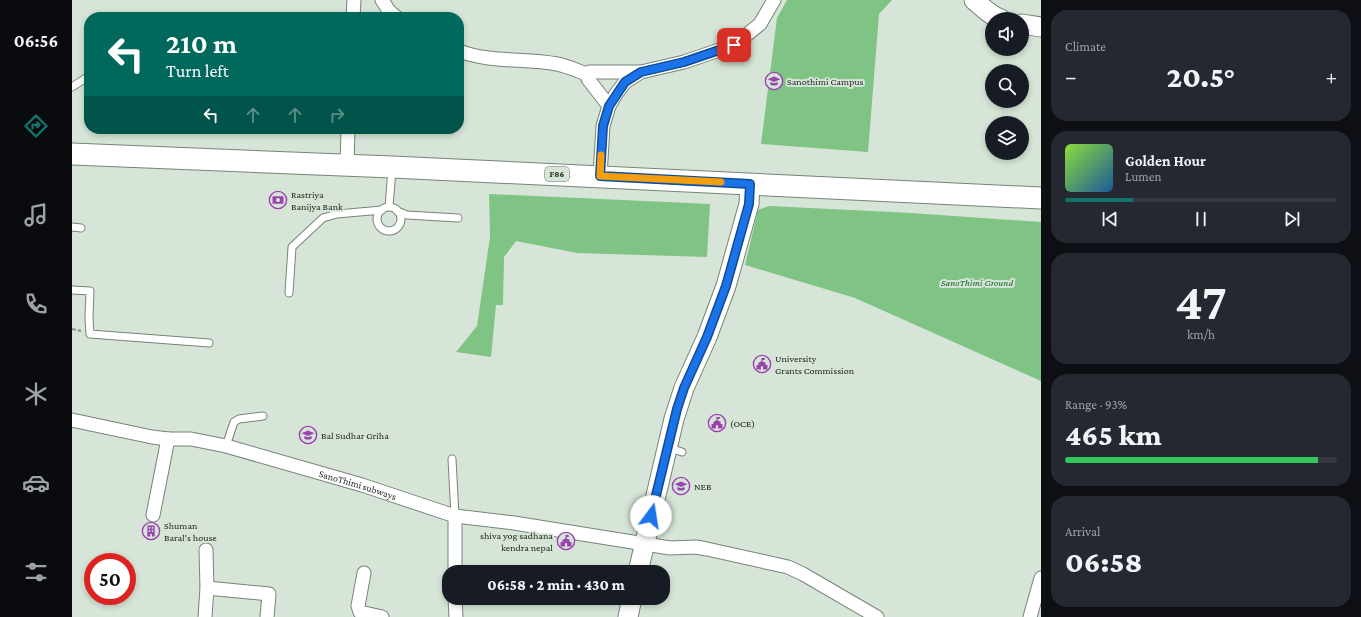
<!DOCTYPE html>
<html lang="en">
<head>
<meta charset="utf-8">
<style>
	:root { --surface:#171b24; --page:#242831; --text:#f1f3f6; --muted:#9ea1a6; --line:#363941; --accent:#0f766e }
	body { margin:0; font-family:"Crimson Pro",serif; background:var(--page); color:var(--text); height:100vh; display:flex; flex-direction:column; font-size:15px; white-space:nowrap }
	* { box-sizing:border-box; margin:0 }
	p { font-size:13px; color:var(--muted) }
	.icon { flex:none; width:22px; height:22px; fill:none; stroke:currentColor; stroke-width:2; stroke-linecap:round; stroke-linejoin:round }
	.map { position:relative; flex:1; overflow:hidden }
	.details { display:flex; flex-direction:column; gap:10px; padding:10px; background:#0d0f14; width:320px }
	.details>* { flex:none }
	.top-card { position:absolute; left:12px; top:12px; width:380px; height:122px; border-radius:16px; box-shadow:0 2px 6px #0003; background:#00695c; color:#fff; overflow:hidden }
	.tools { position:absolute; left:913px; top:12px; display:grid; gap:8px }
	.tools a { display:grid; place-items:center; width:44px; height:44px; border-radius:50%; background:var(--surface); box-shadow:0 2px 6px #0003; font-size:20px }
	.speed { position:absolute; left:12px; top:553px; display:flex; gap:8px; font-size:20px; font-weight:700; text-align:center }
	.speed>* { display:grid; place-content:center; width:52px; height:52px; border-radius:50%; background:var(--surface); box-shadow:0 2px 6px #0003; line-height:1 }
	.speed .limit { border:6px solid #d22; background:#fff; color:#111 }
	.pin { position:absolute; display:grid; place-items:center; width:34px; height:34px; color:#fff; margin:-17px; border-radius:8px; box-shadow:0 2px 6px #0006 }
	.me { position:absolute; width:44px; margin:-22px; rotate:14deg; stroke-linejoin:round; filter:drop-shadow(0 0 3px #0008) }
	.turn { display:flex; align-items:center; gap:14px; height:84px; padding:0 16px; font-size:18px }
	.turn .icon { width:52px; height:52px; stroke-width:2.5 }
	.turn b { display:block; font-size:28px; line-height:34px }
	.lanes { display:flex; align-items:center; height:38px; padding:0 16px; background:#0003; justify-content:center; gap:20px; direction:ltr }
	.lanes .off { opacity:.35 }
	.big { font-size:30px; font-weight:800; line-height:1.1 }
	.details .widget { flex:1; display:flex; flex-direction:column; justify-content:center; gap:6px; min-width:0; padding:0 14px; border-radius:16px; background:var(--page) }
	.details .dial { align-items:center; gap:0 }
	.dial b { font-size:52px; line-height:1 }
	.song { display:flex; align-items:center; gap:12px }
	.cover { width:48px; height:48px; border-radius:6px; background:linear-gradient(135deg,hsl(90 70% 55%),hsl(210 70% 35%)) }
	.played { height:4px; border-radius:2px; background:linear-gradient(90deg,var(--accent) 25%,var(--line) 25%) }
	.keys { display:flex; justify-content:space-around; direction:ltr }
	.heat { display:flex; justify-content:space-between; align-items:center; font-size:22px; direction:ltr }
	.charge { height:6px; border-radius:3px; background:linear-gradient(90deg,#34c759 93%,var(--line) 0) }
	.trip { position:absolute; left:370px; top:565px; width:228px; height:40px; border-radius:16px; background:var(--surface); box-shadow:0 2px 6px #0003; font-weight:800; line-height:40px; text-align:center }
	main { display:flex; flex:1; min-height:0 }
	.tab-bar { display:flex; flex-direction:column; width:72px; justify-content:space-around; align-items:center; background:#090b0e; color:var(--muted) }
	.tab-bar .icon { width:28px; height:28px }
	.tab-bar .selected { color:var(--accent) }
	.tab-bar b { font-size:18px; color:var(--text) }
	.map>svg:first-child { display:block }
	.green { fill:#7fc385 }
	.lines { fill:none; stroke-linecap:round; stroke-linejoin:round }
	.lane-casing { stroke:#768477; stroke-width:9 }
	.street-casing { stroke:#768477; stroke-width:15 }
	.secondary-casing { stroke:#768477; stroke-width:21 }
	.primary-casing { stroke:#768477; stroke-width:23 }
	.path { stroke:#869086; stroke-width:2; stroke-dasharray:4 2; stroke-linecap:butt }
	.lane { stroke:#fff; stroke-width:7 }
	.street { stroke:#fff; stroke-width:13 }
	.secondary { stroke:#fff; stroke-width:19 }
	.primary { stroke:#fff; stroke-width:21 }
	.route-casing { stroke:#114b97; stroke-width:10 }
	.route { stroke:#1a73e8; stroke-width:7 }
	.slow { stroke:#f59e0b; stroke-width:7 }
	.labels { text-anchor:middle; stroke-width:4; stroke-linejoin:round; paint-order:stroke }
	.shield { fill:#d6e5d7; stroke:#545c55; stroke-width:1 }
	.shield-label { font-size:9px; font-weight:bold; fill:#1d221d }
	.poi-label { font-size:10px; fill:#1d221d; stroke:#d6e5d7; text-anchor:start }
	.park-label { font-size:10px; font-style:italic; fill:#0d6523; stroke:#d6e5d7 }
	.street-label { font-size:10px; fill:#1d221d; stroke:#d6e5d7 }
</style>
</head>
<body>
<main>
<nav class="tab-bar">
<b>06:56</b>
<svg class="icon selected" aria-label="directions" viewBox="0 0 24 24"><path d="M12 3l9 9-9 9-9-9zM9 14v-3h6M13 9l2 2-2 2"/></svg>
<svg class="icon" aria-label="music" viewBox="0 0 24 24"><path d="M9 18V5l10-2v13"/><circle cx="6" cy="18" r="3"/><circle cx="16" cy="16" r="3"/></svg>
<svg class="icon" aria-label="phone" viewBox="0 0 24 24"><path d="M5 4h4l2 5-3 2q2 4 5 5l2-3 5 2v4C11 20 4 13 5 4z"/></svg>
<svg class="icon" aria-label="climate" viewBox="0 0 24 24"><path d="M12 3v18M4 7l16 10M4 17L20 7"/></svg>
<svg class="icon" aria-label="car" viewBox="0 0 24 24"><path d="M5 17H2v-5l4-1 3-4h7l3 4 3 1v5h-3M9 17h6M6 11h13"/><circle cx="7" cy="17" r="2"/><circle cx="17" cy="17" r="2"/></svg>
<svg class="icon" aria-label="filters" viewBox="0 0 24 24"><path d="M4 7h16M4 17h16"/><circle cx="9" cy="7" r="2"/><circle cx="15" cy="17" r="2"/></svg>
</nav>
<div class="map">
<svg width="969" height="617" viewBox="0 0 969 617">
	<rect width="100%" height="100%" fill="#d6e5d7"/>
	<path class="green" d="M715,0h105l-13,14 -11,138 -107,-8 16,-126z
		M417,194l221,10 -3,53 -130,-4 -61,-12 -12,16 -1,48h-7l-5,52 -35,-5 21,-26 13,-89z
		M697,206l142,7 130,9v159l-186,-83 -110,-33 13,-55z"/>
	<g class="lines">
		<defs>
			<path id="lane" d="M0,87l17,-11
				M317,207l3,-38
				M305 219a12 12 0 1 1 24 0a12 12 0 1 1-24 0Z
				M325,211l10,4 51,3
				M0,227l9,1
				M0,290l18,1 -1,27 1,16 119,9
				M217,293l3,-46 31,-29 14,-4 45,-4
				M154,446l8,-24 5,-3 24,-3
				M597,448l13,4
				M380,459l3,57"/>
			<g id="street">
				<path d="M310,0l7,11 7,6"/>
				<path d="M281,17l1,-17"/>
				<path d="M387,51c32,12 65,7 98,13 11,2 21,7 32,11"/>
				<path d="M517,75l1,-3h51"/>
				<path d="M517,75l-1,4 21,27"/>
				<path d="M275,165l1,-36"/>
				<path d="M528,176l3,-50 6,-20 7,-12 9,-12 16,-10 43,-10 50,-17 26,-21 14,-24"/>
				<path id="s1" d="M0,420l80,17 16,2h23l35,7 136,39 93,31 59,7 156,25 26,-1 11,2 81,18 15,7 74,43"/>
				<path d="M81,515l15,-76"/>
				<path d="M383,572v-56"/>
				<path d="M292,573l-6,33 2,6 22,5"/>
				<path d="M135,588l62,6 -2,23"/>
				<path d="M383,598l1,19"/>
				<path d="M133,617l2,-29 -1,-38"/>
				<path d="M958,617l11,-39"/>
			</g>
			<path id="secondary" d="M902,0c8,7 17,16 27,19
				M950,24l19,3
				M566,572l36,-153 10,-31 23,-51 19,-51 23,-82 1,-20
				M556,617l4,-19"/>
			<path id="primary" d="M0,154l320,13 649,31"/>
		</defs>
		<use href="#lane" class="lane-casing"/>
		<use href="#street" class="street-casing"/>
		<use href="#secondary" class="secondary-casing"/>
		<use href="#primary" class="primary-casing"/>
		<path class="path" d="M0,329l9,2"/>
		<use href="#lane" class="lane"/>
		<use href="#street" class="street"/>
		<use href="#secondary" class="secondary"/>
		<use href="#primary" class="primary"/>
	</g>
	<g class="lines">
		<defs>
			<path id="route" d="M579,516l26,-107 7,-21 23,-51 19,-51 23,-82 1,-20 -150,-8 3,-50 6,-20 16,-24 16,-10 43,-10 50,-17"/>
		</defs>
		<use href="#route" class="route-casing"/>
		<use href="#route" class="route"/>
		<path class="slow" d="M529,155l-1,21 121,6"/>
	</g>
	<defs>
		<symbol id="university-ring" viewBox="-11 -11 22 22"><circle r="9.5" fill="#d6e5d7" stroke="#9a43af" stroke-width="1.5"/><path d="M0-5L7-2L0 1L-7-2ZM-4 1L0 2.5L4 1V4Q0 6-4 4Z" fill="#9a43af"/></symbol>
		<symbol id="bank-ring" viewBox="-11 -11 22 22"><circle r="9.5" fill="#d6e5d7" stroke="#9a43af" stroke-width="1.5"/><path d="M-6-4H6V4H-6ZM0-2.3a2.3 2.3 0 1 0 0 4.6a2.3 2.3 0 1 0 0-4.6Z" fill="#9a43af"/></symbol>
		<symbol id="civic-ring" viewBox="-11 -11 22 22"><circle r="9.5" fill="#d6e5d7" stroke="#9a43af" stroke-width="1.5"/><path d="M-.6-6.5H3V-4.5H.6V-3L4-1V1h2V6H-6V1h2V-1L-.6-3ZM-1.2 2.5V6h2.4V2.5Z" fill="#9a43af"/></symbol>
		<symbol id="school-ring" viewBox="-11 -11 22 22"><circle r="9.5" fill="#d6e5d7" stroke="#9a43af" stroke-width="1.5"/><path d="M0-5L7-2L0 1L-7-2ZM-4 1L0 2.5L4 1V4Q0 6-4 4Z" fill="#9a43af"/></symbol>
		<symbol id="building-ring" viewBox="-11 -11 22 22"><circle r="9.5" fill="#d6e5d7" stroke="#9a43af" stroke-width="1.5"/><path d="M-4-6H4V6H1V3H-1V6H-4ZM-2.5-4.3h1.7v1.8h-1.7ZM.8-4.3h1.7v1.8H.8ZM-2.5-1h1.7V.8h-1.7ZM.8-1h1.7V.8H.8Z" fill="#9a43af"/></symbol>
	</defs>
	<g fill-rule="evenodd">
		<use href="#university-ring" x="692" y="71" width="20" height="20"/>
		<use href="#bank-ring" x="196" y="190" width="20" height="20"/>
		<use href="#civic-ring" x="680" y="354" width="20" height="20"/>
		<use href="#civic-ring" x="635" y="413" width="20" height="20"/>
		<use href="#school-ring" x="226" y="425" width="20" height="20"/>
		<use href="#university-ring" x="599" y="476" width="20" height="20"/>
		<use href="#building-ring" x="69" y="521" width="20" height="20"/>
		<use href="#civic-ring" x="484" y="531" width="20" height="20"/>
	</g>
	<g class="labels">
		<rect class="shield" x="473" y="167" width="24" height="14" rx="3"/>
		<g class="shield-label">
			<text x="485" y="177">F86</text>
		</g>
		<g class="poi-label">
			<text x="715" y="85">Sanothimi Campus</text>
			<text x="219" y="198">Rastriya<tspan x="219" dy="12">Banijya Bank</tspan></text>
			<text x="703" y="362">University<tspan x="703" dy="12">Grants Commission</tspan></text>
			<text x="658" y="427">(OCE)</text>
			<text x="249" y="439">Bal Sudhar Griha</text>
			<text x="622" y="490">NEB</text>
			<text x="92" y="529">Shuman<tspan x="92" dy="12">Baral's house</tspan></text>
			<text x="481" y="539" text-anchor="end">shiva yog sadhana<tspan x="481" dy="12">kendra nepal</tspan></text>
		</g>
		<g class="park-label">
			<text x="905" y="286">SanoThimi Ground</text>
		</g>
		<g class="street-label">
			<text dy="4" stroke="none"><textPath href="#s1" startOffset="294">SanoThimi subways</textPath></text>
		</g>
	</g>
</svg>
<div class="tools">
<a><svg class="icon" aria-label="sound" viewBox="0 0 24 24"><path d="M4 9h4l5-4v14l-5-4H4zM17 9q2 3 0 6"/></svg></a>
<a><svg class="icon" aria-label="search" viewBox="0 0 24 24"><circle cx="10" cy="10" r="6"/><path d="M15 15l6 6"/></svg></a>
<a><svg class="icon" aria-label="layers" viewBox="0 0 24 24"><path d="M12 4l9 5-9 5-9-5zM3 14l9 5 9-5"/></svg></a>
</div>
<div class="speed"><div class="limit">50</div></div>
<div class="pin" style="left:662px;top:45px;background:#d93025"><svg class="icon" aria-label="arrive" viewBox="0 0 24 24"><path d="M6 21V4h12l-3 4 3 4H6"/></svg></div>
<svg class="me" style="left:579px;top:516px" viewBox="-20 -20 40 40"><circle r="19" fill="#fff"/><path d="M0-13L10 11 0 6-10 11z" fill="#1a73e8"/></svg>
<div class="trip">06:58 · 2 min · 430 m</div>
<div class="top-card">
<div class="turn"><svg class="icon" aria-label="left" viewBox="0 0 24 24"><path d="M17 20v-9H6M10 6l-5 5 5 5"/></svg><div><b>210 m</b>Turn left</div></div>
<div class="lanes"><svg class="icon" aria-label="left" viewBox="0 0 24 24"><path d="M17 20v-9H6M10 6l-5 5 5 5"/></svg><svg class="icon off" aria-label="ahead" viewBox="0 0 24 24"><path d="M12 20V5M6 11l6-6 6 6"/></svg><svg class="icon off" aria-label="ahead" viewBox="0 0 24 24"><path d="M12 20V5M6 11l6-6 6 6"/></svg><svg class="icon off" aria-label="right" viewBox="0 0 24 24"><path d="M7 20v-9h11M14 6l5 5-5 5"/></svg></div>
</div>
</div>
<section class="details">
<div class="widget"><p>Climate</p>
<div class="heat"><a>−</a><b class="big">20.5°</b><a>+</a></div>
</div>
<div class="widget">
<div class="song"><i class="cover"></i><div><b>Golden Hour</b><p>Lumen</p></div></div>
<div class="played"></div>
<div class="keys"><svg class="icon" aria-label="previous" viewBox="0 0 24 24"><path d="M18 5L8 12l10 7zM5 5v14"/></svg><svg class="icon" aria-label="pause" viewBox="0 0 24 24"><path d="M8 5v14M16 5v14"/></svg><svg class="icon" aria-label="next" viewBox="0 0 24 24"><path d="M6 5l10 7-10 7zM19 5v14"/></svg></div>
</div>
<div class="widget dial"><b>47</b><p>km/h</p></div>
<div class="widget"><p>Range · 93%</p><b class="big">465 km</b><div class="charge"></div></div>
<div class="widget"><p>Arrival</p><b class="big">06:58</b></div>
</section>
</main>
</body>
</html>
